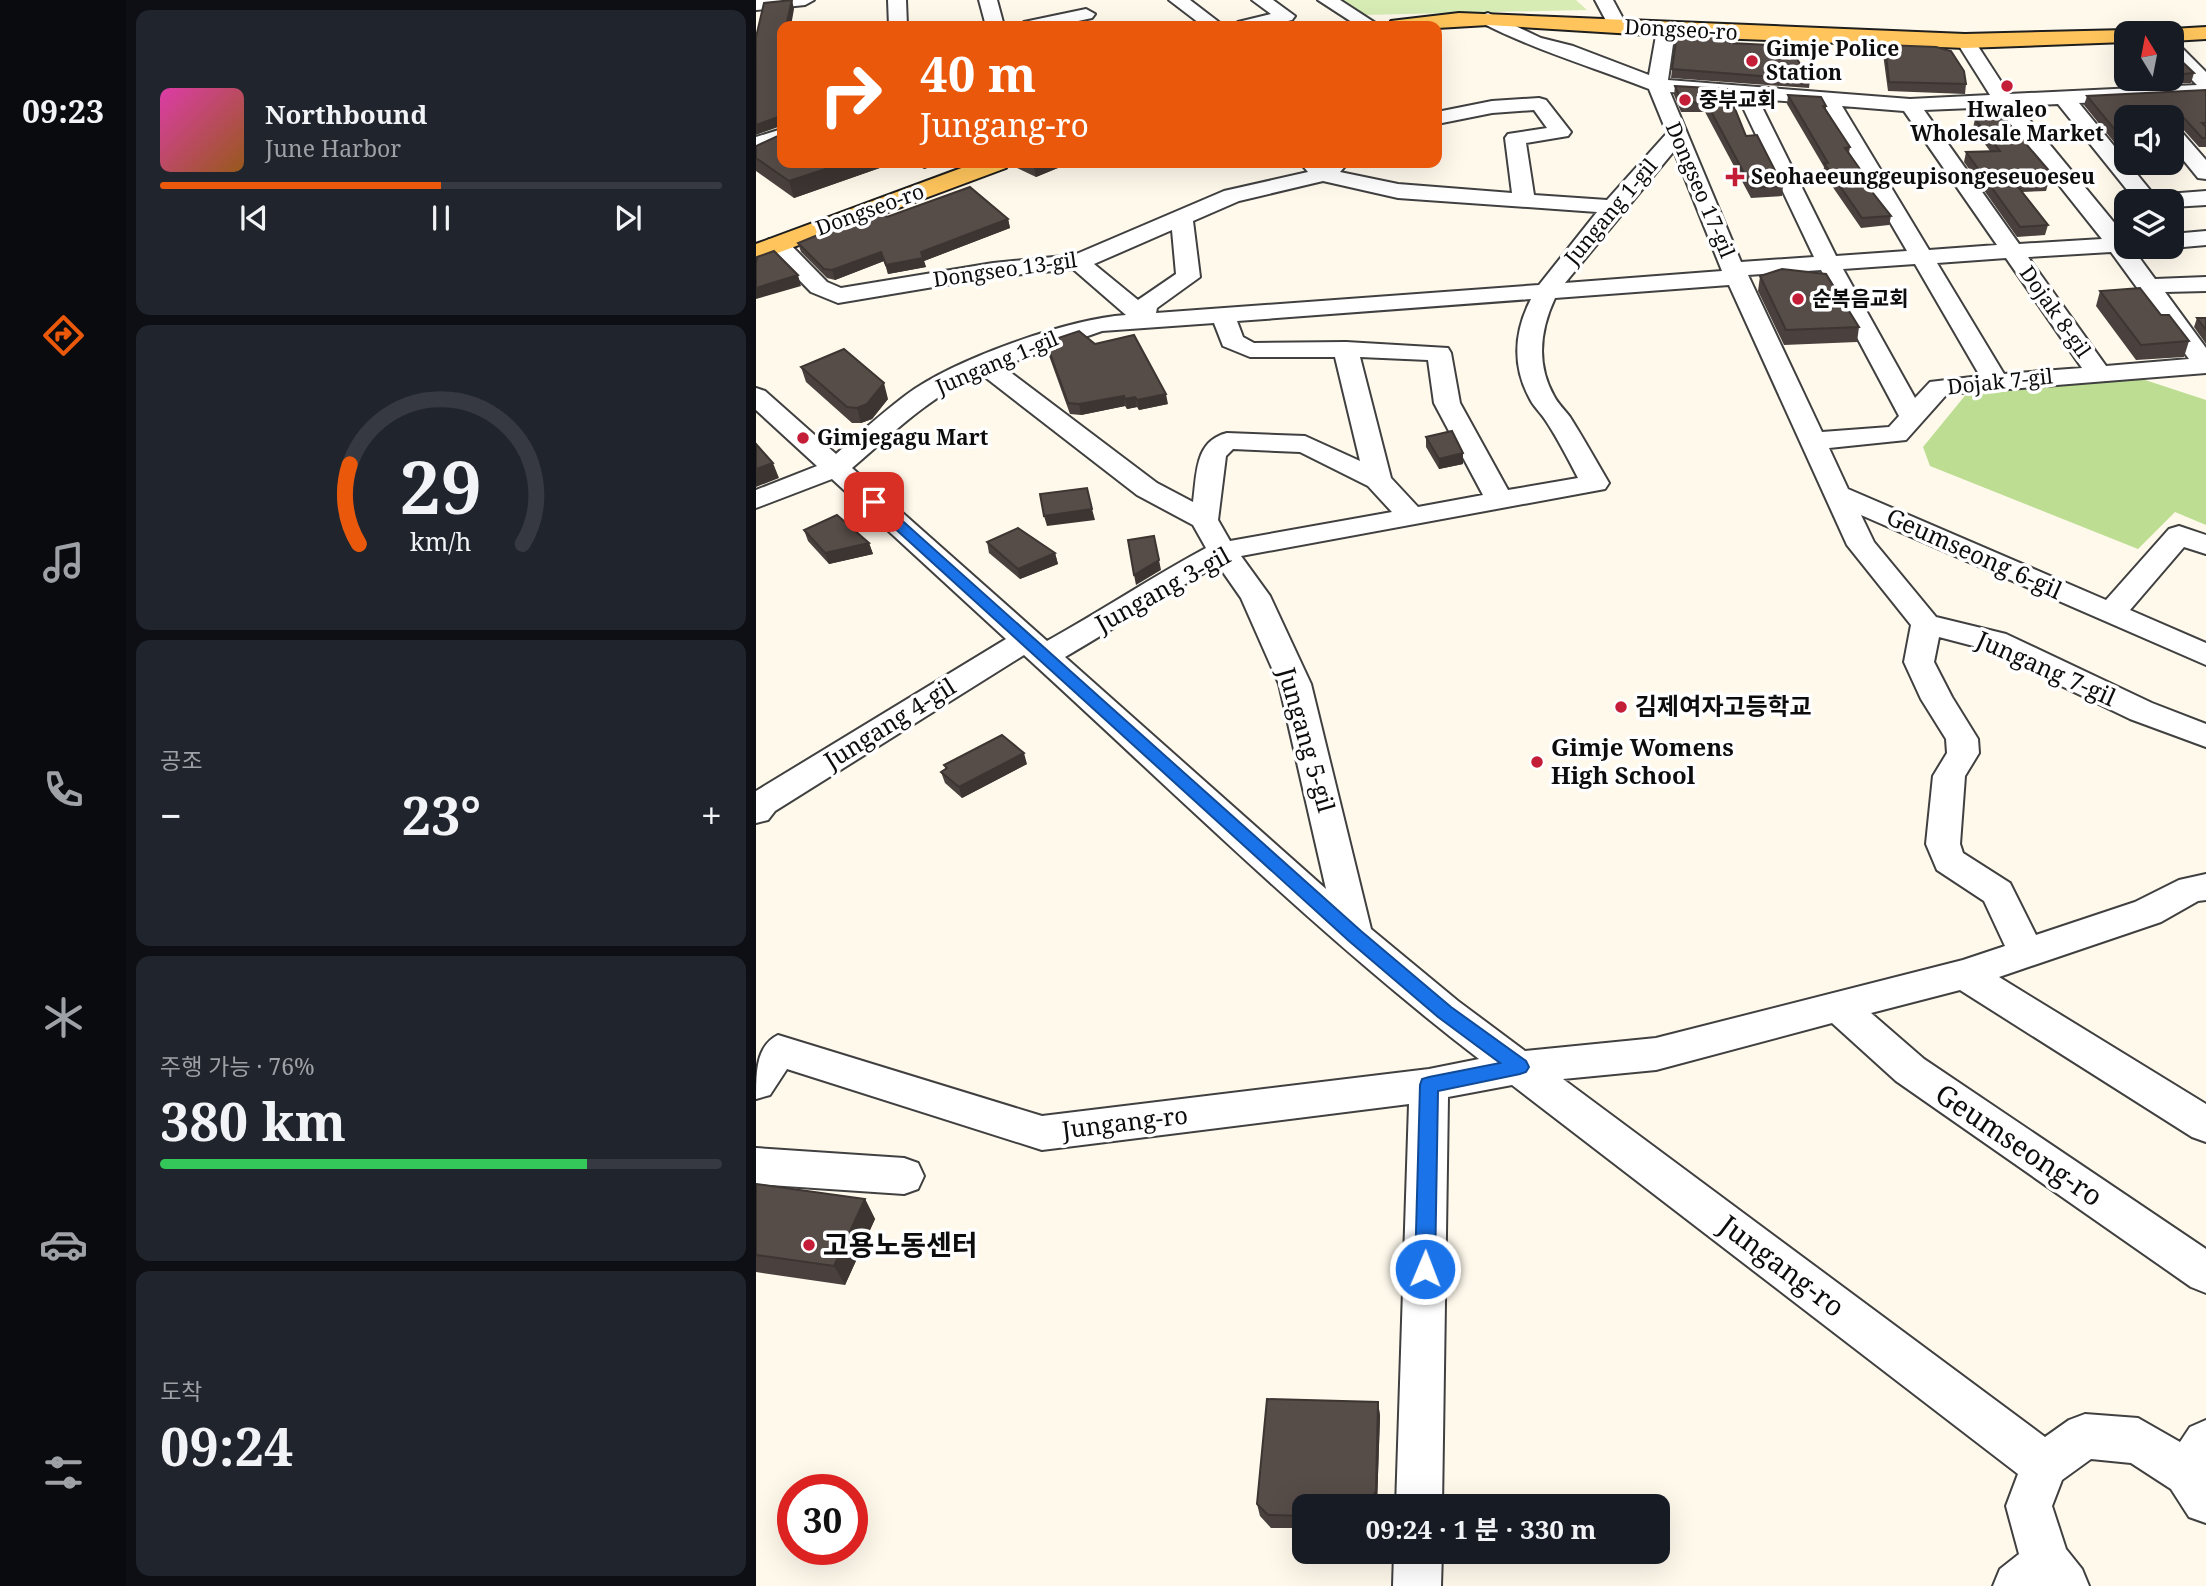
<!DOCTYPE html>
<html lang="ko">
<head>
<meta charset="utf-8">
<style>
	:root { --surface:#171b24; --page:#20242c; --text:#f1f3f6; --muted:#9ea1a6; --line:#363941; --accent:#ea580c }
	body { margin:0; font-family:"Noto Serif","Noto Sans KR",serif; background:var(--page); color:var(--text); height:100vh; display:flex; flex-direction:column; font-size:26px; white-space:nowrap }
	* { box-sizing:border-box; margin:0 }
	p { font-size:23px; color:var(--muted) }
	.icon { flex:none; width:38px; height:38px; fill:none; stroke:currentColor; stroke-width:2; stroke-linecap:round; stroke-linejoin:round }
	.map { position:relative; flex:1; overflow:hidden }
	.details { display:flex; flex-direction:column; gap:10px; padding:10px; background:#0d0f14; width:630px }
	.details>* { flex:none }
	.banner { position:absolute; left:21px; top:21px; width:665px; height:147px; border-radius:14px; box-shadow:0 7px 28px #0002; background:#ea580c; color:#fff; overflow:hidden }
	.needle { width:46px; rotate:350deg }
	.controls { position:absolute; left:1358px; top:21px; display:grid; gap:14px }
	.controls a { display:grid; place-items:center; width:70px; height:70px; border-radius:14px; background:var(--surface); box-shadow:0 7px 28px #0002; font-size:35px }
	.speed { position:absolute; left:21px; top:1474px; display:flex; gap:14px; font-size:35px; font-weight:700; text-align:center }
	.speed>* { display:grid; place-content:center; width:91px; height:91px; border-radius:50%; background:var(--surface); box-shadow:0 7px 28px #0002; line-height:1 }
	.speed .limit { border:10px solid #d22; background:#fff; color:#111 }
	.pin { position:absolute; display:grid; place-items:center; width:60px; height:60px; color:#fff; margin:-30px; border-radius:14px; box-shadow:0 4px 10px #0006 }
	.me { position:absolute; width:77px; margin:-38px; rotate:1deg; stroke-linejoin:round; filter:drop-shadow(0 0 5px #0008) }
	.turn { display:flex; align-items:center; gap:24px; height:147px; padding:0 28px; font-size:32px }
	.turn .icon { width:91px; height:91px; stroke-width:2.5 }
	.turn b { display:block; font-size:49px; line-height:60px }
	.big { font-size:52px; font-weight:700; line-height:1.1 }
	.details .widget { flex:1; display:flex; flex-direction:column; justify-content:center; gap:10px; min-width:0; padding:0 24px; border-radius:14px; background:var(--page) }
	.details .dial { align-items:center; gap:0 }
	.dial svg { height:182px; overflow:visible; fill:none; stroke:var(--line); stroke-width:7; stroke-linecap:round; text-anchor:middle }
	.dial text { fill:var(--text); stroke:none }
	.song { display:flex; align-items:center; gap:21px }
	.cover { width:84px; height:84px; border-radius:10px; background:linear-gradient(135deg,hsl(320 70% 55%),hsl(30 70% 35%)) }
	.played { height:7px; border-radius:4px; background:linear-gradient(90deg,var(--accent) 50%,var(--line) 50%) }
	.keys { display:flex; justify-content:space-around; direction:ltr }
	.heat { display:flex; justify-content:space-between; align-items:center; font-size:38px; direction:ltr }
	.charge { height:10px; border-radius:5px; background:linear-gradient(90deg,#34c759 76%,var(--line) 0) }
	.trip { position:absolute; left:536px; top:1494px; width:378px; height:70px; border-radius:14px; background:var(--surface); box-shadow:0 7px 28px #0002; font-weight:700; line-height:70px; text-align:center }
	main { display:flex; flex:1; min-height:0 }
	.dock { display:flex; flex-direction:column; width:126px; justify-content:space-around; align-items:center; background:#090b0e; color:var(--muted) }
	.dock .icon { width:49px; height:49px }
	.dock .selected { color:var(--accent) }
	.dock b { font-size:32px; color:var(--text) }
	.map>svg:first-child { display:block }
	.green { fill:#d7ebb4 }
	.forest { fill:#bcdd92 }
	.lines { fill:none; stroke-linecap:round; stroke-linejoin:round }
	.minor-casing { stroke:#404040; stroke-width:4 }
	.major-casing { stroke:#1e1e1e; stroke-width:4 }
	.minor { fill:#fff; fill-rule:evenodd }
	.major { fill:#ffc55c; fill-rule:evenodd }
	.wall { fill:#4a413e }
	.shaded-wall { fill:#3c3532 }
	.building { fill:#564c48; stroke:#3c3532; stroke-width:2 }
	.route { fill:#1a73e8; stroke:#114b97; stroke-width:2 }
	.poi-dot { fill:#c41d38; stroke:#fff; stroke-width:2.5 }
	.labels { text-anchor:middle; stroke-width:7; stroke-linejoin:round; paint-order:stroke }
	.far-street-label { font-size:21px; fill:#0d0d0d; stroke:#fff }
	.far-poi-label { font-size:21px; font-weight:bold; fill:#0d0d0d; stroke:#fff; text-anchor:start }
	.street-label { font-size:24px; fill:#0d0d0d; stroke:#fff }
	.poi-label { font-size:24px; font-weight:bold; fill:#0d0d0d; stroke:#fff; text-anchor:start }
	.near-street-label { font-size:28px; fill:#0d0d0d; stroke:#fff }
	.near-poi-label { font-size:28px; font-weight:bold; fill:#0d0d0d; stroke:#fff; text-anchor:start }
</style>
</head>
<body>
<main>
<nav class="dock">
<b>09:23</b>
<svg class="icon selected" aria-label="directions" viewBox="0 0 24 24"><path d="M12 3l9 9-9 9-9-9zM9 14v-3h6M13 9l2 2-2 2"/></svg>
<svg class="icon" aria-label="music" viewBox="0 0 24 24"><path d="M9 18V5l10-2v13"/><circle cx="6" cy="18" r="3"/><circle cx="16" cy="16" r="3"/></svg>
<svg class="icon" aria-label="phone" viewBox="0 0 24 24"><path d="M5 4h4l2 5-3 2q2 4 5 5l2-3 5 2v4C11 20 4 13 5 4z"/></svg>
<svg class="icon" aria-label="climate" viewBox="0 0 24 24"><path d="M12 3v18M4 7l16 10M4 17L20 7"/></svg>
<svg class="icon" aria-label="car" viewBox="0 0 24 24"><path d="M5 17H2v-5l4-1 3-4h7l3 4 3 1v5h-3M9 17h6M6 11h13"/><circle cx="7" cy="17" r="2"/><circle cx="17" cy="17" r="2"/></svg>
<svg class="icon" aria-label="filters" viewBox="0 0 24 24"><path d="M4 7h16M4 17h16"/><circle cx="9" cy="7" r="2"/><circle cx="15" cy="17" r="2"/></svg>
</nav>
<section class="details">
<div class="widget">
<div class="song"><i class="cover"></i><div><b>Northbound</b><p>June Harbor</p></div></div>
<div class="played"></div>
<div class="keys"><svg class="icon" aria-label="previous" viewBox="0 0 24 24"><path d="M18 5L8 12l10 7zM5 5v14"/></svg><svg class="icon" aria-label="pause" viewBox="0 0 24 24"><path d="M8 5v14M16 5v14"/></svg><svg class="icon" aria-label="next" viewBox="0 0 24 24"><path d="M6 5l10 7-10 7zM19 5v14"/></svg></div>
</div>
<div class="widget dial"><svg viewBox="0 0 100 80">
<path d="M14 69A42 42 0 1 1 86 69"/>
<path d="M14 69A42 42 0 0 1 10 34" stroke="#ea580c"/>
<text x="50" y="56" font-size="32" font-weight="700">29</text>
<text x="50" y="72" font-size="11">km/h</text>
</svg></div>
<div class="widget"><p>공조</p>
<div class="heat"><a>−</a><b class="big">23°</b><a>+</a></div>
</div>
<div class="widget"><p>주행 가능 · 76%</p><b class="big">380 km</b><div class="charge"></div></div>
<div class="widget"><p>도착</p><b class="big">09:24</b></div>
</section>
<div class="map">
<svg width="1450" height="1586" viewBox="0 0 1450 1586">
	<rect width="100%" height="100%" fill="#fff9ec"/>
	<path class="green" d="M582,0h238l11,10 -224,5z"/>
	<path class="forest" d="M1380,377l70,23v125l-31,-13 -37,37 -208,-83 -7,-19 45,-55z"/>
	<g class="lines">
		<defs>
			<path id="minor" d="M0,0h58l-9,5 -49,5z
				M132,0h18l1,26h-18z
				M223,0h18l7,26h-18z
				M413,0h21l34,26h-21z
				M496,0h21l22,16 -3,4 -25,6h-31l2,-4 33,-8z
				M562,0h22l40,26h-22z
				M839,0h18l14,26 -2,4h-14z
				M330,9l9,5 -3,4 -37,8h-33l2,-4z
				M732,13l53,25 32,8 76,29 8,-45 2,-4h14l2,4 -7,50 242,19 80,-4 -34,-54 9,-6 7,2 37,57 188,-9 -25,-25v-17l7,2 27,27v25l-127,6 75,92 52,-4v14l-34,2v-6h-36l-78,-97 -40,2 108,131v10h9l-2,2 22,30 51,-2v14l-41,1 41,56v25l-259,21 -41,46 -77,8 19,41 258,111 63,-71 10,-3 27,9v19l-22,-7 -54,63 76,33v22l-345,-150 13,27 62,75 70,17 146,69 54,21v23l-76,-28 -145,-70 -46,-12 -5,25 18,35 26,42 1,14 -14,23 -5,68 3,9 47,30 26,52 99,-33 44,-22 27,-6v26l-8,1 -37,21 -162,55 207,127v38l-14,-5 -232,-147 -89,23 53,46 282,190v44l-15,-6 -295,-206 -64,-58 -176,47 -93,9 482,358 24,-17 16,-6 53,4 42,24 10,-15 16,-7v103l-17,-6 -18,-28 -40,-26 -40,-4 -29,21 -10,26 14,43 16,20 7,17h-96l7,-17 19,-15 -13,-48 12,-32 -506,-389 -64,12 -6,410h-46l13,-403 -367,46 -255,-81 -17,26 -14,4c0,-27 0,-53 22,-64l264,81 387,-47 50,-10c-160,-123 -306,-268 -455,-404l-249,156 -7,9 -12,3v-32l250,-152 -174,-160 -76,29v-18l61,-24 -61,-56v-22l9,3 71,63c23,-20 46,-41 70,-59 47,-35 161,-76 220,-80l-53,-46 -80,8 -155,26 -27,-11 -42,-43 -3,-5 3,-5h16l42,43 14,6 152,-25 81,-8 150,-64 84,-19 -6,-7 2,-2h44l-8,9 58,12 114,9 -7,-55 3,-4 39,-6 -13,-18 -42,3 -55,11v-12l55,-11 47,-3 7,2 25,32 -3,4 -42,7 8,52 73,5 60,-67 -18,-44c-56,-22 -114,-39 -167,-66l-3,-4 3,-4zM914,92l68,5 76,160 -73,5zM1002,99l63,5 86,147 -71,5zM1086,106l62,5 93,134 -68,5zM1241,107l105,132 -83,5 -95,-134zM918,151l48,120 -157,12zM567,181l75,17 199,14 -58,73 -383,28 1,-5 43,-31 -7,-56 46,-20zM416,230l4,44 -38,26 -44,-36zM1355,252l78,107 -83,7 -78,-109zM1250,258l76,110 -78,6 -67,-111zM1159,264l65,112 -50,6 -15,16 -72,-129zM1065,270l78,146 -10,11 -67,5 -74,-157zM973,285l118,260 64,80 -7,37 17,37 25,40 1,14 -14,23 -7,68 11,26 47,31 21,45 -42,14 -307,78 -131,13 -67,-50 -87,-72 -60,-245 -41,-88 -29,-40 364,-67 4,-6c-13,-22 -25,-44 -39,-66 -5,-7 -12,-13 -16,-21 -18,-32 -14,-66 1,-98zM775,299c-17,33 -19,67 -1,100 4,8 11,14 16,22 12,18 22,38 32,57l-70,12 -48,-87 -9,-50 -3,-5 -102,-6 -92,1 -11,-6 -6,-16zM458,323l9,23 27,11h85l25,104 -55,-25 -78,-3c-33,8 -30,42 -34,69l-36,-19 -155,-117 100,-35zM604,357l68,3 6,43 49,92 -65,12 -27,-29zM225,374l156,121 56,30 13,23c-54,29 -105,63 -159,93l-195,-173c41,-35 79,-73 129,-94zM477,449l67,3 68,34 24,26 -162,29 -12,-21 8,-64zM462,565l23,33 38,86 47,205 -261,-232c52,-30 101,-63 153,-92z
				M1416,127l7,2 27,31v19l-8,-1 -26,-32z
				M26,129v13l-26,8v-13z
				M1450,231v14l-34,3 -4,-1h4v-13z
				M0,1148l148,10 14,5 6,13 -6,13 -14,5 -148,-10z
				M638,1552h48l-1,34h-48z"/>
			<path id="major" d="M703,13l506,21 161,-4 9,3h-9v9l-161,6 -299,-12 -178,-11 -51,3 -49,-2 3,-5 8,-1z
				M1450,27v12l-34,2v-8h-10l10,-4z
				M219,163h34l-3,5 -250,93v-17z"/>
		</defs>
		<use href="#minor" class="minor-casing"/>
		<use href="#major" class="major-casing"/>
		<use href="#minor" class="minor"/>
		<use href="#major" class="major"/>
	</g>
	<path class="wall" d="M974,43l80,37 -1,8 -138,-10 1,-9z
		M1129,45l81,39 -1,10 -77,-3 -5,-37z
		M1416,51l22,22 -3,10 -30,1 -5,-5h16z
		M919,86l52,3 19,47 37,50 -1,10 -31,2 -46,-86h-24l-7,-17z
		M1450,90v57h-7l-18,-20 -7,-1v13l-2,7v-29h-46v34l-4,1 -38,-47 3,-9z
		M1032,95l38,11v3l24,38 -1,6 18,26 -1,5 25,32 -2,9 -28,3 -38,-55 1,-6 -37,-63z
		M1219,119l76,54 -5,18 -24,1 26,33 -3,10 -28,2 -53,-75 2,-10 24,-1 -17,-23z
		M0,146l26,17h112l-100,35 -38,-27z
		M158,163h29l-19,6z
		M255,163h59l-34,14 -25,-12z
		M131,217l121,2 2,9 -86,33 2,6 -38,7 -4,-13 -49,19 -8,-2 -26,-26 -3,-9 57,-20z
		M1004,276l99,51 -2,15 -73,3 -26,-54z
		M1344,291l89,50 -5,16 -48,3 -40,-54z
		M1441,318h9v26l-12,-17z
		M290,342l122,62 -29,6 -2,-3 -10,2 -2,-3 -44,9 -11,-1 -22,-61z
		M45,367l87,32 -16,20 -11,4h-9l-46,-41z
		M670,437l37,16v11l-24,5 -13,-22z
		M48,530l65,13 4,11 -44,10 -21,-23z
		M231,542l68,11 3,11 -38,15 -31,-26z
		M271,764l-65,34 -17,-15 -4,-11 5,-3 -2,-4z
		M0,1184l109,15 10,20 -30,66 -89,-13z
		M622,1402l2,14 -3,88 -2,3h-71v21h-33l-11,-12 -3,-12z"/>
	<path class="shaded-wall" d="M36,0l2,9 -3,17h-5z
		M22,117l3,9 -25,9v-10z
		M88,163h50l-100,35 -5,-17z
		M167,163h20l-19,6z
		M277,163h37l-34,14z
		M252,219l2,9 -86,33 2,6 -38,7 -2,-9z
		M125,252l3,9 -49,19 -3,-10z
		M42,275l3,11 -45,13v-11z
		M128,383l4,16 -16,20 -11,4 -4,-15z
		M410,394l2,10 -29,6 -2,-10z
		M368,396l1,10 -44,9 -2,-11z
		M379,397l2,10 -10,2 -2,-10z
		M707,453v11l-24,5v-10z
		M17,463l6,15 -23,9v-18z
		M336,509l3,11 -48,6 -3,-10z
		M113,543l4,11 -44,10 -4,-11z
		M299,553l3,11 -38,15 -2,-10z
		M403,560l2,10 -25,15 -2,-10z
		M268,753l3,11 -65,34 -3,-11z
		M109,1199l10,20 -30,66 -11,-19z
		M622,1402l2,14 -3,88 -2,3h-9z"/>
	<path class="building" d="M36,0l-6,26h-4v97l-4,-6 -22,8v-88l8,-34z
		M921,34l53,3v6l59,3 21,34 -138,-11z
		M1129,45l51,2 15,4 13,20 2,13 -77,-2z
		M1416,51l1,2 21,20 -22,2z
		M919,86l52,3 19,47 11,-1 26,51 -31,2 -46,-86 -24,1z
		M1450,90v33h-4l4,4v11h-4l-18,-20 -11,-2 1,23 -2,1v-23h-46v25h-1l-38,-46z
		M1032,95l33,2 5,9h-3l27,41 -5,1 22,31h-5l29,37 -29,2 -38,-55h4z
		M1247,117l48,56 -9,1 7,7 -34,2 33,42 -28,2 -54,-75 34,-1 -25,-32z
		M26,134v29h62l-55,18 -33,-23v-12z
		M214,187l38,32 -87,33 2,6 -37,7 -5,-13 -49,18 -8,-1 -26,-26 54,-22 3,2 28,-9 4,3z
		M18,251l24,24 -42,13v-25l1,-6z
		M1026,269l44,5 33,53 -73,3 -26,-54z
		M1384,288l21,27h8l20,26 -48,4 -41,-54z
		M1441,318h9v12z
		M323,331l16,13 39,-9 32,59 -29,6 -2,-3 -10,2 -1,-3 -45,8 -11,-1 -22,-61z
		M88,349l40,34 -17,21 -10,4 -10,-1 -46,-40z
		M696,431l11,22 -24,6 -13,-22z
		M0,444l17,19 -17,6z
		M331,488l5,21 -48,7 -4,-22z
		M81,515l32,28 -44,10 -21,-23z
		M262,528l37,25 -37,16 -31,-27z
		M398,536l5,24 -25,15 -6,-35z
		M246,735l22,18 -65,34 -18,-15 6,-4 -3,-3z
		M0,1184l109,15 -31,67 -78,-11z
		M511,1399l111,3 -2,89 -10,16h-62v9l-36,-1 -11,-11z"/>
	<path class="route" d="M118,498l4,1 483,432 90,76 75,54 3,6 -3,5 -6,2 -82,17 -3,178 -3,7 -7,3 -8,-3 -2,-7 5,-184 2,-6 7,-2 71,-14 -62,-46 -89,-76 -480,-436v-6z"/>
	<g class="poi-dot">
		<circle cx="996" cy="61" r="7"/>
		<circle cx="1251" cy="86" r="7"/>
		<circle cx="929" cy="100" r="7"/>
		<path d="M975.5 166.5h7v7h7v7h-7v7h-7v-7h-7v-7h7z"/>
		<circle cx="1042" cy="299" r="7"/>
		<circle cx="47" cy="438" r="7"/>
		<circle cx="865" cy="707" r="7"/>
		<circle cx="781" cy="762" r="7"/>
		<circle cx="53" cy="1245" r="7"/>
	</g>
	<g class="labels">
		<g class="far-street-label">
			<text transform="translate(925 30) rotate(3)" y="7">Dongseo-ro</text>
			<text transform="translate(944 190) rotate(67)" y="7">Dongseo 17-gil</text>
			<text transform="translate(114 210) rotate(-20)" y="7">Dongseo-ro</text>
			<text transform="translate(855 212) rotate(-50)" y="7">Jungang 1-gil</text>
			<text transform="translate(249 270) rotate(-8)" y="7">Dongseo 13-gil</text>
			<text transform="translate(1299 312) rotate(55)" y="7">Dojak 8-gil</text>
			<text transform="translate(241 363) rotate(-23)" y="7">Jungang 1-gil</text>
			<text transform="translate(1244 382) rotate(-6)" y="7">Dojak 7-gil</text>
		</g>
		<g class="far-poi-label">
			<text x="1010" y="56">Gimje Police<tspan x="1010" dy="24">Station</tspan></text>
			<text x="943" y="107">중부교회</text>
			<text x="1251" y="117" text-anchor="middle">Hwaleo<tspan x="1251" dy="24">Wholesale Market</tspan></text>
			<text x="995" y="184">Seohaeeunggeupisongeseuoeseu</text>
			<text x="1056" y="306">순복음교회</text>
			<text x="61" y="445">Gimjegagu Mart</text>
		</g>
		<g class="street-label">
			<text transform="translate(1218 554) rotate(24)" y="8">Geumseong 6-gil</text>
			<text transform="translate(407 590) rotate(-29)" y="8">Jungang 3-gil</text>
			<text transform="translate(1290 669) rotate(24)" y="8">Jungang 7-gil</text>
			<text transform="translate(134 724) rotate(-32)" y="8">Jungang 4-gil</text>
			<text transform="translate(550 740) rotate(74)" y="8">Jungang 5-gil</text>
			<text transform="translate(369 1123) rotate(-7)" y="8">Jungang-ro</text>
		</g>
		<g class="poi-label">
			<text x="879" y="715">김제여자고등학교</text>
			<text x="795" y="756">Gimje Womens<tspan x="795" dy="28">High School</tspan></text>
		</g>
		<g class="near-street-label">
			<text transform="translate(1263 1145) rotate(34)" y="10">Geumseong-ro</text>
			<text transform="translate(1026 1266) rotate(37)" y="10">Jungang-ro</text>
		</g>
		<g class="near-poi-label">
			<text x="67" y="1255">고용노동센터</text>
		</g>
	</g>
</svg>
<div class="controls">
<a><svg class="needle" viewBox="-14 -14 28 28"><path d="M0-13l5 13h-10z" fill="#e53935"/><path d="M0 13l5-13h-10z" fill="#9ea1a6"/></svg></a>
<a><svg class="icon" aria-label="sound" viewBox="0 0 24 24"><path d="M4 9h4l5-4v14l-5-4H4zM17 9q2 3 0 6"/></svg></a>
<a><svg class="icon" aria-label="layers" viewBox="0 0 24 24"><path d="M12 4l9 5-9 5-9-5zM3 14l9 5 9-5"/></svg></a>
</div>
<div class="speed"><div class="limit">30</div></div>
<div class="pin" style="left:118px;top:502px;background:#d93025"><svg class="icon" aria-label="arrive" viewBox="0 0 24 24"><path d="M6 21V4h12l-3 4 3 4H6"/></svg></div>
<svg class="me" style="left:669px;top:1269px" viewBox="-20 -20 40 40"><circle r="17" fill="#1a73e8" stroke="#fff" stroke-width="3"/><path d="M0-11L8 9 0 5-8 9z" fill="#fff"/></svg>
<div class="trip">09:24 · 1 분 · 330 m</div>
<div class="banner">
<div class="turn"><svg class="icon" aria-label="right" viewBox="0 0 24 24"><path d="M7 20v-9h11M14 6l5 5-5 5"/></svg><div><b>40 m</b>Jungang-ro</div></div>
</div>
</div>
</main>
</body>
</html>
